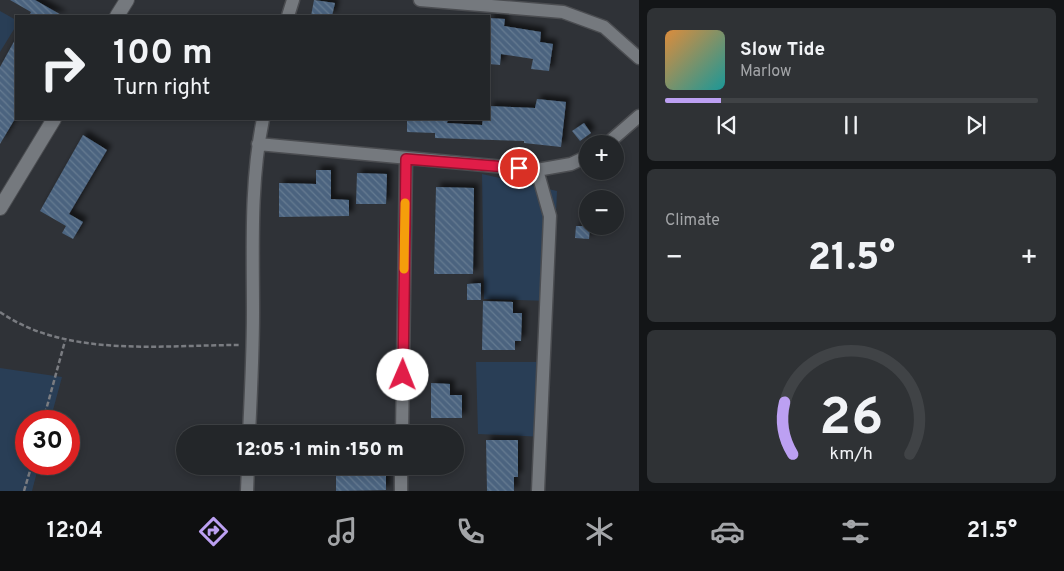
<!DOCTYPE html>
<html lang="en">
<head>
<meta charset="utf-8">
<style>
	:root { --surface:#232629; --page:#2f3235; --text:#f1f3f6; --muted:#a3a5a8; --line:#404346; --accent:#bca0f2 }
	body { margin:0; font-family:Overpass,sans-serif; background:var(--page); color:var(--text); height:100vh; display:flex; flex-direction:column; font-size:19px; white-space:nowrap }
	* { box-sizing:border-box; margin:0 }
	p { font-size:16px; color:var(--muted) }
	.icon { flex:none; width:28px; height:28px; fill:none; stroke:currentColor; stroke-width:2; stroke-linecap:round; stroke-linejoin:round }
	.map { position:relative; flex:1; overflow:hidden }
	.side { display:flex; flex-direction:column; gap:8px; padding:8px; background:#131517; width:425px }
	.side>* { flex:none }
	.top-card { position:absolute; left:15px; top:15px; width:475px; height:105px; border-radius:0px; box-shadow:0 2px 8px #0003,0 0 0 1px var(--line); background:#232629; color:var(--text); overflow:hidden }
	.fabs { position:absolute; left:579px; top:135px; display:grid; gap:10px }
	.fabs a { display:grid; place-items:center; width:45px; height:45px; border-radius:50%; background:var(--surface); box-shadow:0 2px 8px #0003,0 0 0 1px var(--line); font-size:25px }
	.speed { position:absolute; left:15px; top:410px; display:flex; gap:10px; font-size:25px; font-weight:700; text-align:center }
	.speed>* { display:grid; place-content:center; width:65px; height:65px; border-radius:50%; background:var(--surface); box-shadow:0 2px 8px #0003,0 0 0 1px var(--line); line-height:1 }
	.speed .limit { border:8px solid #d22; background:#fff; color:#111 }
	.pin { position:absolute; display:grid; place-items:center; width:42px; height:42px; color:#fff; margin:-21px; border:2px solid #fff; border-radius:50%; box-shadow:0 1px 5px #0007 }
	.me { position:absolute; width:55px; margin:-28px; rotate:1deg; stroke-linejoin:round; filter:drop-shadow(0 0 4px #0008) }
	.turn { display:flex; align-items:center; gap:18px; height:105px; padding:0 15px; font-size:22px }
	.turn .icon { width:65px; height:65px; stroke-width:2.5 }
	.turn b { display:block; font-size:35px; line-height:42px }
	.big { font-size:38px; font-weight:800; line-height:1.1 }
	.side .tile { flex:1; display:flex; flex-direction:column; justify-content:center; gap:8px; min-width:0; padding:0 18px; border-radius:8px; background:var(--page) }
	.side .dial { align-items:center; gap:0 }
	.dial svg { height:130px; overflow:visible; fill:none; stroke:var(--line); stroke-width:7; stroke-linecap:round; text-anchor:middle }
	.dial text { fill:var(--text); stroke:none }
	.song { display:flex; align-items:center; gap:15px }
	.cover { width:60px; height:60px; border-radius:8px; background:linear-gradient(135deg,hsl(30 70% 55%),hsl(180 70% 35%)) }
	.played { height:5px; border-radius:2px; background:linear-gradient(90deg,var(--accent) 15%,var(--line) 15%) }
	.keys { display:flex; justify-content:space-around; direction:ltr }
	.heat { display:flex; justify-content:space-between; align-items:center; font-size:28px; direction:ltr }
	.trip { position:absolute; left:176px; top:425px; width:288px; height:50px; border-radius:25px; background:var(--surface); box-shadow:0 2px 8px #0003,0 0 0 1px var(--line); font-weight:800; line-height:50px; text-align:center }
	.tabs { display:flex; height:80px; justify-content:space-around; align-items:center; background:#0e0f10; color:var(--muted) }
	.tabs .icon { width:35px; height:35px }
	.tabs .active { color:var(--accent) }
	.tabs b { font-size:22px; color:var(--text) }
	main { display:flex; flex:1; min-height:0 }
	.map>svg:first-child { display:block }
	.grass { fill:#293e56 }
	.building { fill:url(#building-back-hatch); filter:url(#shadow) }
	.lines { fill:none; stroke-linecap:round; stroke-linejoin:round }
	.minor-casing { stroke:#4b4d51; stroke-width:15 }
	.tertiary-casing { stroke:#4b4d51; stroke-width:16 }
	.path { stroke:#7a7c81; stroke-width:2.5; stroke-dasharray:5 2.5; stroke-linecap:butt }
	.minor { stroke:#75797e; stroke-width:12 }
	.tertiary { stroke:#75797e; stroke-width:14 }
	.route-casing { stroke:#92132f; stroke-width:12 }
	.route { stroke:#e11d48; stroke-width:9 }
	.slow { stroke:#f59e0b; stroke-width:9 }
</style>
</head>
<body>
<main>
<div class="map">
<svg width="639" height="491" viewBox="0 0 639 491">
	<defs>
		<pattern id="building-back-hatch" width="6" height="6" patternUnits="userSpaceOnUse" patternTransform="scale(1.25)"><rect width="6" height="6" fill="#4c647f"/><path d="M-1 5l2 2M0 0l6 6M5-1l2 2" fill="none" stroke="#657a91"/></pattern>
		<filter id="shadow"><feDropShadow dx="4.5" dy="-4.5" stdDeviation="2.5" flood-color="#0009"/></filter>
	</defs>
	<rect width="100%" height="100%" fill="#2f3237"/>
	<path class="grass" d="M0,11l16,9v6l-16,26z
		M482,174l75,17 -5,110 -68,-2z
		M476,362h72l-3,75 -67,-3z
		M0,368l62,9 -12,44h-24v43h13l-7,27h-32z"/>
	<path class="building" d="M10,0h25l28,16h-34l2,-4z
		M314,0l21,3 -3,13h-21z
		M489,18l16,1 -1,7 37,6 -1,10 13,2 -4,27 -18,-2 2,-10 -32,-5 -1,11 -11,-1z
		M16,38v79l-16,27v-77z
		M537,99l29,3 -5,45 -37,-4v-2l-89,-3v-5l-28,-1v-13h41l-1,4 35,2 1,-6h6v-13l46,2z
		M584,123l7,10 -11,8 -8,-10z
		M83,135l24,15 -38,64 14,8 -10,17 -11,-6 4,-7 -26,-15z
		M316,170h15v29l18,1v16l-70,1v-34l37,1z
		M357,173l30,1 -1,30h-30z
		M436,187l38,1 -1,86h-39z
		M576,226h14l-1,13 -14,-1z
		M481,283v17h-14v-16z
		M483,301l30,1v11h9l-1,28h-6v9h-33z
		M431,383l19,1v11h12v23h-31z
		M486,440h32v37h-4v14h-27z
		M336,466h50v24l-50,1z"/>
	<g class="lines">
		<defs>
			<path id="minor" d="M420,0l143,12 41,15 35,31
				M288,16l5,-16
				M258,144l279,26 34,-6 17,-8
				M607,144l32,-28
				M537,170l13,46 -12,275
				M249,434c2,-41 4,-81 4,-122 0,-64 -3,-130 10,-193
				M402,434l4,-275
				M247,491l1,-25
				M401,491v-25"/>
			<path id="tertiary" d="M117,16l10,-16
				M0,208l54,-89"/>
		</defs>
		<use href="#minor" class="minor-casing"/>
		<use href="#tertiary" class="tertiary-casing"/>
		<path class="path" d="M0,312c66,46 162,33 239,33
			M43,421l22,-80
			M24,491l8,-27"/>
		<use href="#minor" class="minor"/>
		<use href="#tertiary" class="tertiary"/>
	</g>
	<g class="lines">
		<defs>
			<path id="route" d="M403,375l3,-216 113,9"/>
		</defs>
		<use href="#route" class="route-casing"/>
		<use href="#route" class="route"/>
		<path class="slow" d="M404,269l1,-66"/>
	</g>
</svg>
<div class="fabs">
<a>+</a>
<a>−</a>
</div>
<div class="speed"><div class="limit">30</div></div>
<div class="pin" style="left:519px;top:168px;background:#d93025"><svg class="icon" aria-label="arrive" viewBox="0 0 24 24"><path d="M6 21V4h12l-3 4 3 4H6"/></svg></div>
<svg class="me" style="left:403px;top:375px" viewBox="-20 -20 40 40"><circle r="19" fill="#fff"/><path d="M0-13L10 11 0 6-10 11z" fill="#e11d48"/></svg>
<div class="trip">12:05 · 1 min · 150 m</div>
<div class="top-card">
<div class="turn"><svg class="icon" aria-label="right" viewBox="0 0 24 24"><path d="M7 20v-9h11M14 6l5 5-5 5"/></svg><div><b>100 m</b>Turn right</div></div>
</div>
</div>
<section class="side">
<div class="tile">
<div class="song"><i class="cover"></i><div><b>Slow Tide</b><p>Marlow</p></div></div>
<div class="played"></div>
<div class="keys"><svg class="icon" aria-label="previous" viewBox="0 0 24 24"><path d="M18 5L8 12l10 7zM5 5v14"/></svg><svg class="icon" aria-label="pause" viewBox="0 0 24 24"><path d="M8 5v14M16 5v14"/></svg><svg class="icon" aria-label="next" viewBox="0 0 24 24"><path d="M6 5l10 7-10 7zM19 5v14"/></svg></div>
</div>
<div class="tile"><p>Climate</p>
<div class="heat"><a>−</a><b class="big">21.5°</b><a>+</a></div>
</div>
<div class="tile dial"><svg viewBox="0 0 100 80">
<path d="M14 69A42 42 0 1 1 86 69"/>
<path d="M14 69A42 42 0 0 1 9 37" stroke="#bca0f2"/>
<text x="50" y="56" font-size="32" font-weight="700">26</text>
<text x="50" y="72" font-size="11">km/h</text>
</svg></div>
</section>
</main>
<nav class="tabs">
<b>12:04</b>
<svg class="icon active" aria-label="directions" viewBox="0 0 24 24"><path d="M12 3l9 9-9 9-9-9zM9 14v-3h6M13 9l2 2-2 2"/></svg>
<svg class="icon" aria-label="music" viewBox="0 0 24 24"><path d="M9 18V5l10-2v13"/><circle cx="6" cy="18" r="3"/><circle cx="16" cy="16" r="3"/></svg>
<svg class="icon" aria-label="phone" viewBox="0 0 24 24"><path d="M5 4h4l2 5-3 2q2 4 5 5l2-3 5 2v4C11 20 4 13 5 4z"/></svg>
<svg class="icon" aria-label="climate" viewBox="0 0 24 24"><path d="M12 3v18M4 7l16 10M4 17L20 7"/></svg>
<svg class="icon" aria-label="car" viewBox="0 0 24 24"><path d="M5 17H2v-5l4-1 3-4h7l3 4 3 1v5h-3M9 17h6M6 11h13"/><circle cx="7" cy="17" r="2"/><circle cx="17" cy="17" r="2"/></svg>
<svg class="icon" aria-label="filters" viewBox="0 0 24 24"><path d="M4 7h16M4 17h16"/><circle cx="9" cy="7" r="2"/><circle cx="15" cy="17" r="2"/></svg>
<b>21.5°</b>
</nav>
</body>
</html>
